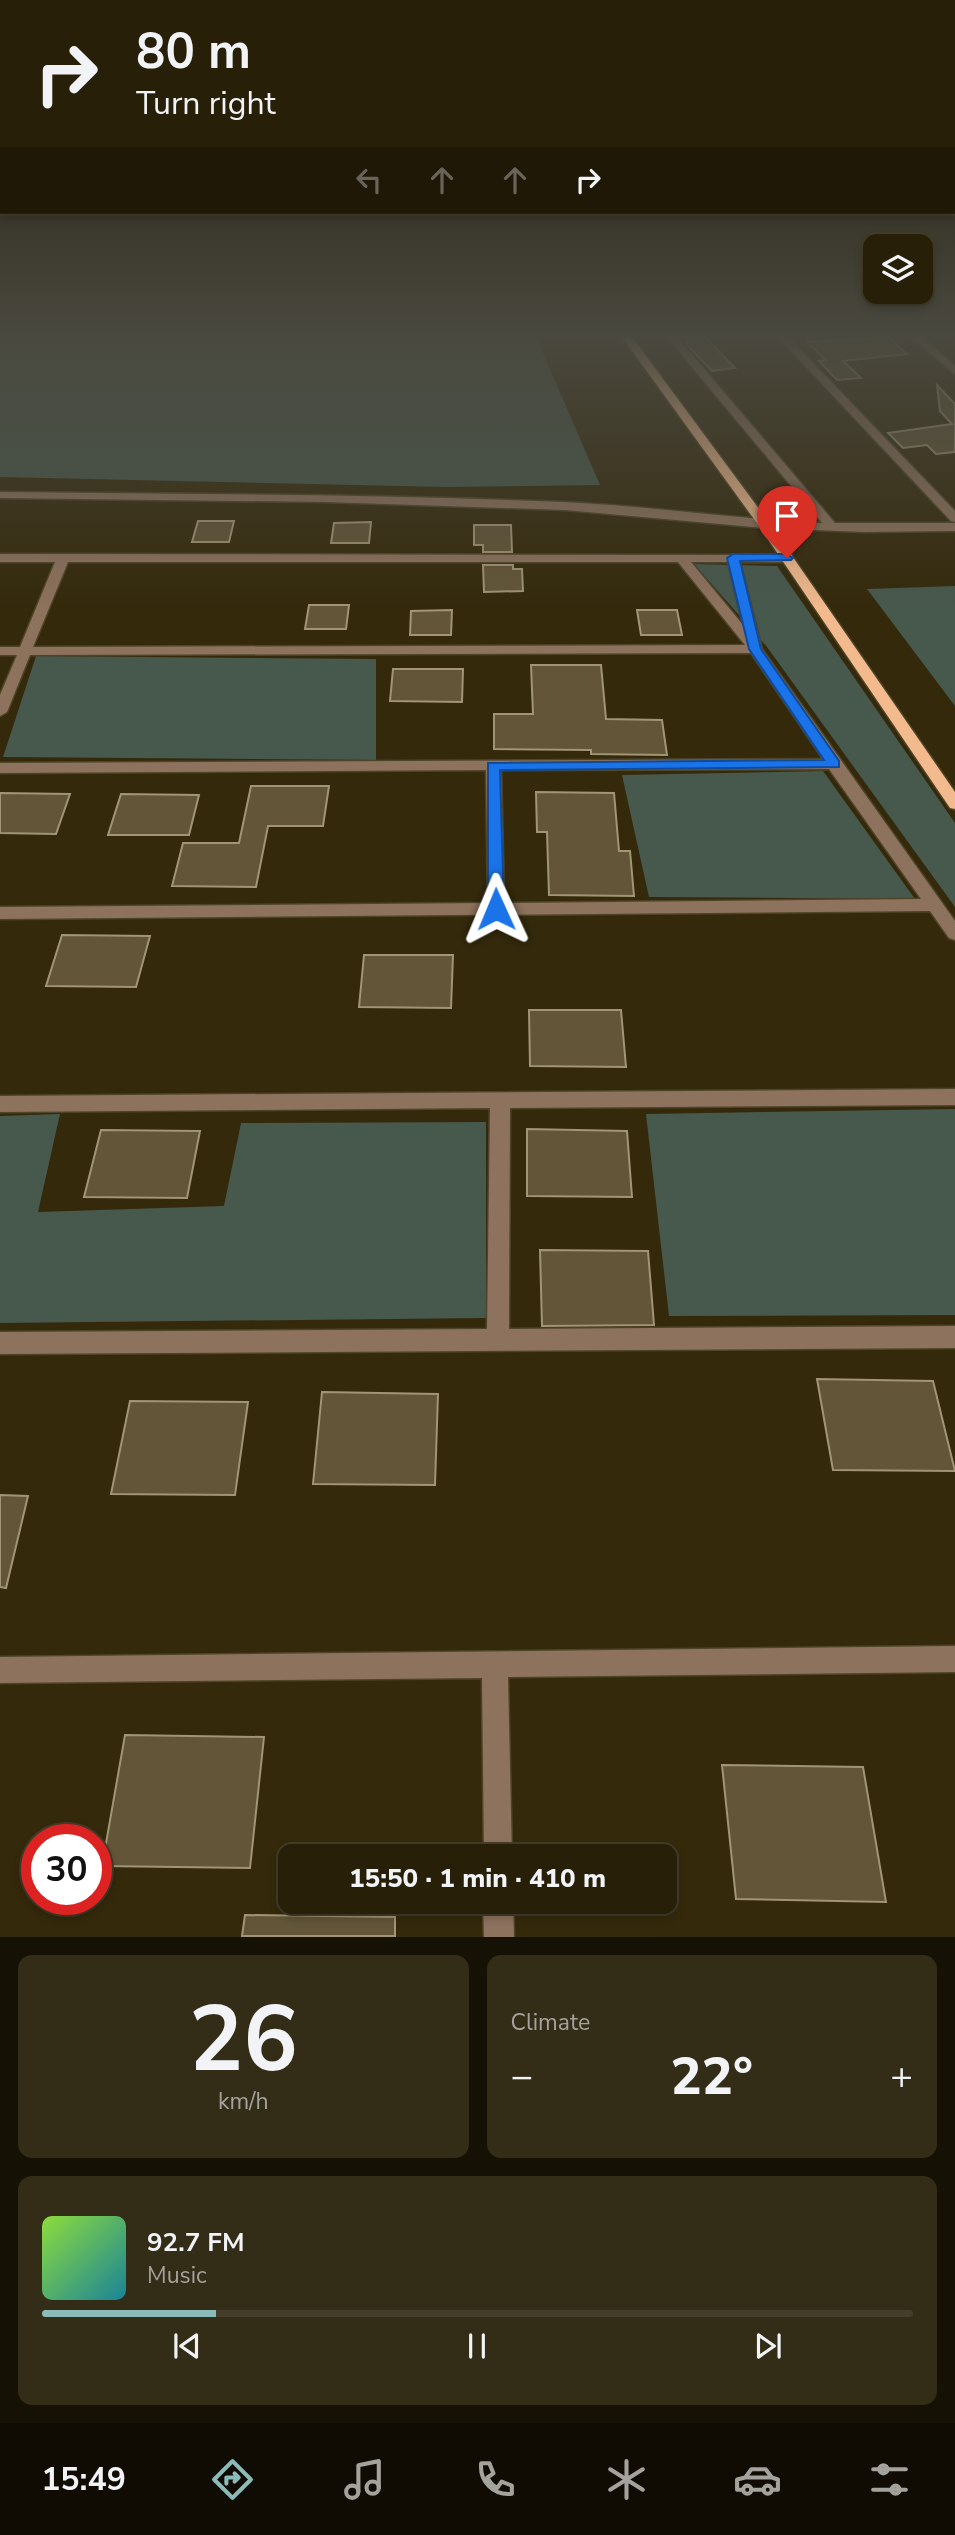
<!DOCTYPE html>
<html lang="en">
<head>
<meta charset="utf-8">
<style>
	:root { --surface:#271f08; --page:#332c16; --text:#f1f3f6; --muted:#a4a29c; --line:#433d29; --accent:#8bbbb9 }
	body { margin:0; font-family:"Nunito Sans",sans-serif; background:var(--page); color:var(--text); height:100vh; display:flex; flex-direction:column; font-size:26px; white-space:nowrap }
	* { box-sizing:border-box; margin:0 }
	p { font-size:23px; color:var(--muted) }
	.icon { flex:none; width:38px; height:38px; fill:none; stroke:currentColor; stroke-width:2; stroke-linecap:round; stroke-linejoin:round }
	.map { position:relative; height:1937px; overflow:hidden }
	.side { display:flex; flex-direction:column; gap:18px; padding:18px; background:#151104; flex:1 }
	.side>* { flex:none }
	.guide { position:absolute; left:0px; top:0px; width:956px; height:214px; box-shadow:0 4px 10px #0003,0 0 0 2px var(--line); background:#271f08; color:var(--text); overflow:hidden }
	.buttons { position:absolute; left:863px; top:234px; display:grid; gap:14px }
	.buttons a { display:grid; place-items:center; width:70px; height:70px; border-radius:14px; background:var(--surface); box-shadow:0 4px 10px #0003,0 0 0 2px var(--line); font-size:35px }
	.speed { position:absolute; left:21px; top:1824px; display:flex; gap:14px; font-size:35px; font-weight:700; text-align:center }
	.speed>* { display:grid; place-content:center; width:91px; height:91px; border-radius:50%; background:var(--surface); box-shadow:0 4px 10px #0003,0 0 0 2px var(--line); line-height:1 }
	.speed .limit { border:10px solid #d22; background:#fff; color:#111 }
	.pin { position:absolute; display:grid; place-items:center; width:60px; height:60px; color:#fff; margin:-72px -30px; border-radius:50% 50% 50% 0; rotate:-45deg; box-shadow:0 0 7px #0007 }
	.pin .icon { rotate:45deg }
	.me { position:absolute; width:77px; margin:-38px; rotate:359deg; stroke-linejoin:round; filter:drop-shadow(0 0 5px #0008) }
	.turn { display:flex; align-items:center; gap:24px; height:147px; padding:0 21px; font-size:32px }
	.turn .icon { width:91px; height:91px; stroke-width:2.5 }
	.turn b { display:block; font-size:49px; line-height:60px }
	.lanes { display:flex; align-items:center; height:66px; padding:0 21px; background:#0003; justify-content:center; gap:35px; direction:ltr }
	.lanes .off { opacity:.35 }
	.big { font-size:52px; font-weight:800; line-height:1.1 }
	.side .card { flex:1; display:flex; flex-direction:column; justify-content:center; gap:10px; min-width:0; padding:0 24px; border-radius:14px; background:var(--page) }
	.side .dial { align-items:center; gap:0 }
	.dial b { font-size:91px; line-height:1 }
	.song { display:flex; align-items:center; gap:21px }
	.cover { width:84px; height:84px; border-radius:10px; background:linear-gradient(135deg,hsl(90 70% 55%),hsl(190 70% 35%)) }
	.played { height:7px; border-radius:4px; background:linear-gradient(90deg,var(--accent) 20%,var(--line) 20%) }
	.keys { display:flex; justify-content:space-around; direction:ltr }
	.heat { display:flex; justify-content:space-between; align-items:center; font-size:38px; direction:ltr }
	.side .tiles { flex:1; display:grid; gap:18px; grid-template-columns:1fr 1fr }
	.card:last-child { grid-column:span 2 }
	.trip { position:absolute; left:278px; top:1844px; width:399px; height:70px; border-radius:14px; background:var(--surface); box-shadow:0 4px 10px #0003,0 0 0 2px var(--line); font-weight:800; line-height:70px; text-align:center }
	.dock { display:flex; height:112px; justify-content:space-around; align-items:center; background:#100c03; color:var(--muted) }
	.dock .icon { width:49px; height:49px }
	.dock .selected { color:var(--accent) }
	.dock b { font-size:32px; color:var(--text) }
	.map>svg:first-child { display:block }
	.green { fill:#47584d }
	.building { fill:#625538; stroke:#a29575; stroke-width:2 }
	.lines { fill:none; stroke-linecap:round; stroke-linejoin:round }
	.minor-casing { stroke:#4e4428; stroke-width:3 }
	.major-casing { stroke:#4e4428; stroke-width:3 }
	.minor { fill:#8d725d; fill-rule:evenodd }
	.major { fill:#f2ba8d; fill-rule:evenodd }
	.route { fill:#1a73e8; stroke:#114b97; stroke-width:2 }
</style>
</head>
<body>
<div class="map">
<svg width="955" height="1937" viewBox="0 0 955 1937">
	<rect width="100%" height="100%" fill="#34290b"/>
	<path class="green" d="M0,337h536l64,148 -154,2 -446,-10z
		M694,564l83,2 178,257v84l-188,-260z
		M955,586v120l-88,-117z
		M36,656l340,3v101l-373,-3z
		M823,771l92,128 -266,-2 -27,-122z
		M955,1109v206l-286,1 -23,-202z
		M60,1114l-22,98 186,-6 17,-83 245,-1v196l-486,5v-207z"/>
	<path class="building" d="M684,337h21l30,31 -23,3 -27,-28 3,-1z
		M888,337l19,17 -64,7 18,17 -24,2 -18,-19 7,-1 -19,-18z
		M937,385l18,19v48l-19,2 -9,-9 -24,3 -15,-15 64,-9 -12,-13z
		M198,521h36l-5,21h-37z
		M371,522l-2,21h-38l3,-20z
		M474,525h37l1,27h-29v-7h-9z
		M483,565h30v4h9l1,22 -39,1z
		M309,605h40l-3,24h-41z
		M452,610l-1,25h-41l1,-24z
		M637,610h40l5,25h-41z
		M531,665h70l5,54 56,1 5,35 -76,-1v-4l-97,-1v-35h39z
		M393,669h70l-1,33 -72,-1z
		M251,786h78l-6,40h-55l-12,61 -84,-1 11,-43h56z
		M536,792l78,1 5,58h11l4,45 -85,-1 -2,-63h-10z
		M0,793l70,1 -14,40 -56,-1z
		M121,794l78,1 -10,40h-81z
		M62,935l88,1 -14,51 -90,-1z
		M364,955h89l-2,53 -92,-1z
		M529,1010h92l5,57 -96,-1z
		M527,1129l100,2 5,66 -105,-1z
		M101,1130l99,1 -13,67 -103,-1z
		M540,1250l108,1 6,74 -112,1z
		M817,1379l116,2 22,90 -122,-1z
		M322,1392l116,2 -3,91 -122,-1z
		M130,1401l118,1 -13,93 -124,-1z
		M0,1495l28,1 -22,92 -6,-1z
		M125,1735l139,2 -14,131 -148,-2z
		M722,1765l141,2 23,135 -150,-3z
		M245,1915l150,2v19h-153z"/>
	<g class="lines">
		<defs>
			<path id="minor" d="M667,337h10l158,186h120v8l-91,1 -100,-4 -199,-18 -239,-8 -326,-4v-6c188,2 375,2 563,10 86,4 172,17 259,21z
				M778,337h10l167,174v11l-4,-1z
				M911,337h11l33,29v8z
				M0,554l791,1v6l-4,1h-47l22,87 193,272v19l-6,-2 -19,-27 -930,8v-12l488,-4 -2,-133 -486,3v-10l823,-4 -72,-106 -721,2 -23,57 -7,4v-21l17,-40h-17v-8h20l35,-85h-55zM68,562h610l67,83 -712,2zM691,562h37l15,63zM829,769l92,130 -417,4 -3,-133z
				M955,1089v16l-445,3 -1,221 446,-3v22l-955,6v-22l487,-3 3,-221 -490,4v-16z
				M955,1646v26l-447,5 4,180h-28l-2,-179 -482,5v-26z
				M483,1902h30l1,35h-30z"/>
			<path id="major" d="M622,337h10l136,184 187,271v17l-5,-1 -191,-282z"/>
		</defs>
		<use href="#minor" class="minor-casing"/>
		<use href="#major" class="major-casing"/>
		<use href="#minor" class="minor"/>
		<use href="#major" class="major"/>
	</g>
	<linearGradient id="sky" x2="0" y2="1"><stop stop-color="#1d1706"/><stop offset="0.55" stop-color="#4a493f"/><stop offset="1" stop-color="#4a493f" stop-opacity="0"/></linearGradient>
	<rect width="955" height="608" fill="url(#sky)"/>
	<path class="route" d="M787,554l6,4 -2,2 -51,1 21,88 78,112v6l-339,3 4,139 -8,5 -5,-1 -3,-4v-146l336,-3 -75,-111 -22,-91 6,-4z"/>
</svg>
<div class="buttons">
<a><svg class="icon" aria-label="layers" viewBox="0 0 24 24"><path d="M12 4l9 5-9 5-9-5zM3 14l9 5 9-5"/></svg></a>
</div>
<div class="speed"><div class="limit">30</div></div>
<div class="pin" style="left:787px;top:558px;background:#d93025"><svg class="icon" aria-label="arrive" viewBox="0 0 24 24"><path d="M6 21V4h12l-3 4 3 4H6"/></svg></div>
<svg class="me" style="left:496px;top:909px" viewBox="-20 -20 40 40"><path d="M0-17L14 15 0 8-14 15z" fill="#1a73e8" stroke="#fff" stroke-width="4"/></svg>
<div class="trip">15:50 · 1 min · 410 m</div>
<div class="guide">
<div class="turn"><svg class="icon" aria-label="right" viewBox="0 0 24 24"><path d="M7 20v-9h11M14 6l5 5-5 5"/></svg><div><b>80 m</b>Turn right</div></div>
<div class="lanes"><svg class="icon off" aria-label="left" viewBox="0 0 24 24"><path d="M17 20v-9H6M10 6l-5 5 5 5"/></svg><svg class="icon off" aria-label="ahead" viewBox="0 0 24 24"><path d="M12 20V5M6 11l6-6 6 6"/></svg><svg class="icon off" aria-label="ahead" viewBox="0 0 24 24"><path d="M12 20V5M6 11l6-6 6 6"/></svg><svg class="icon" aria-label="right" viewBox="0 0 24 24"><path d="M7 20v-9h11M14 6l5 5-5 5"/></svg></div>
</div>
</div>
<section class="side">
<div class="tiles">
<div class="card dial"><b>26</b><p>km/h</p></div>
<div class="card"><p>Climate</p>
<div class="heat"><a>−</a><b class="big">22°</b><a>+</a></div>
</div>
<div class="card">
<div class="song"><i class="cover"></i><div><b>92.7 FM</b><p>Music</p></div></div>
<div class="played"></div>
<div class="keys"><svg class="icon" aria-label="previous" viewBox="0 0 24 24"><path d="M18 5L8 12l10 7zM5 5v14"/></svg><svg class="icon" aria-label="pause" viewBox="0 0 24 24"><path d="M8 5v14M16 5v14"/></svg><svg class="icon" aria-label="next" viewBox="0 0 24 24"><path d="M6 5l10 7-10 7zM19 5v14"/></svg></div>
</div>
</div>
</section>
<nav class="dock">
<b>15:49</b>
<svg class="icon selected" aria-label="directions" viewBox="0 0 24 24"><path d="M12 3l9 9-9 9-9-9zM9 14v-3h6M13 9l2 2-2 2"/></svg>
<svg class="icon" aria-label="music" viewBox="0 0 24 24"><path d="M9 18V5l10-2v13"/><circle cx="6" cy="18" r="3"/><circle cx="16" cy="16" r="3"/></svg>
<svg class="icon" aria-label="phone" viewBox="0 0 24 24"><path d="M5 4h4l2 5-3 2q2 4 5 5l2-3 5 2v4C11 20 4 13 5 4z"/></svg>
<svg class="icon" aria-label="climate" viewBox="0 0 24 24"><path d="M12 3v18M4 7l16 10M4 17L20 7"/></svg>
<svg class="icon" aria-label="car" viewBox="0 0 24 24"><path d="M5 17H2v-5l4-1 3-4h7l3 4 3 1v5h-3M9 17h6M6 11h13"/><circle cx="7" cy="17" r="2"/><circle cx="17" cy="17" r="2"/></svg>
<svg class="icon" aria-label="filters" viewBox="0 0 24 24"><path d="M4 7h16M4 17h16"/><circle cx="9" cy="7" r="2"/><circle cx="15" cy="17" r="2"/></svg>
</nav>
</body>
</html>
